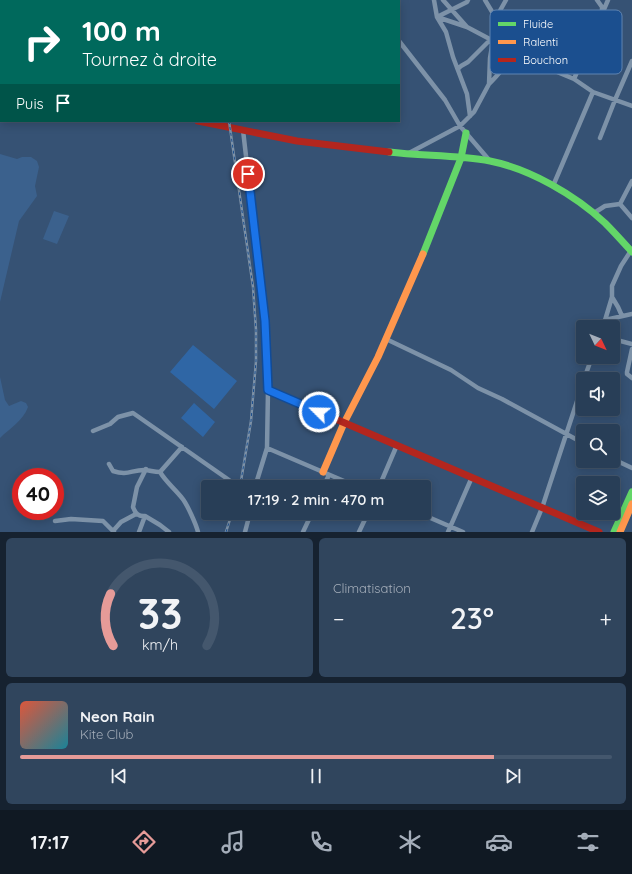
<!DOCTYPE html>
<html lang="fr">
<head>
<meta charset="utf-8">
<style>
	:root { --surface:#283e57; --page:#30455d; --text:#f1f3f6; --muted:#a5aeba; --line:#44576d; --accent:#e69b98 }
	body { margin:0; font-family:Quicksand,sans-serif; background:var(--page); color:var(--text); height:100vh; display:flex; flex-direction:column; font-size:15px; white-space:nowrap }
	* { box-sizing:border-box; margin:0 }
	p { font-size:13px; color:var(--muted) }
	.icon { flex:none; width:22px; height:22px; fill:none; stroke:currentColor; stroke-width:2; stroke-linecap:round; stroke-linejoin:round }
	.map { position:relative; height:532px; overflow:hidden }
	.panel { display:flex; flex-direction:column; gap:6px; padding:6px; background:#162230; flex:1 }
	.panel>* { flex:none }
	.banner { position:absolute; left:0px; top:0px; width:400px; height:122px; box-shadow:0 2px 10px #0003,0 0 0 1px var(--line); background:#00695c; color:#fff; overflow:hidden }
	.needle { width:26px; rotate:133deg }
	.controls { position:absolute; left:576px; top:320px; display:grid; gap:8px }
	.controls a { display:grid; place-items:center; width:44px; height:44px; border-radius:4px; background:var(--surface); box-shadow:0 2px 10px #0003,0 0 0 1px var(--line); font-size:20px }
	.speed { position:absolute; left:12px; top:468px; display:flex; gap:8px; font-size:20px; font-weight:700; text-align:center }
	.speed>* { display:grid; place-content:center; width:52px; height:52px; border-radius:50%; background:var(--surface); box-shadow:0 2px 10px #0003,0 0 0 1px var(--line); line-height:1 }
	.speed .limit { border:6px solid #d22; background:#fff; color:#111 }
	.pin { position:absolute; display:grid; place-items:center; width:34px; height:34px; color:#fff; margin:-17px; border:2px solid #fff; border-radius:50%; box-shadow:0 1px 4px #0007 }
	.me { position:absolute; width:44px; margin:-22px; rotate:293deg; stroke-linejoin:round; filter:drop-shadow(0 0 3px #0008) }
	.turn { display:flex; align-items:center; gap:14px; height:84px; padding:0 16px; font-size:18px }
	.turn .icon { width:52px; height:52px; stroke-width:2.5 }
	.turn b { display:block; font-size:28px; line-height:34px }
	.then { display:flex; align-items:center; height:38px; padding:0 16px; background:#0003; gap:8px; font-size:15px }
	.big { font-size:30px; font-weight:600; line-height:1.1 }
	.panel .tile { flex:1; display:flex; flex-direction:column; justify-content:center; gap:6px; min-width:0; padding:0 14px; border-radius:6px; background:var(--page) }
	.panel .dial { align-items:center; gap:0 }
	.dial svg { height:104px; overflow:visible; fill:none; stroke:var(--line); stroke-width:7; stroke-linecap:round; text-anchor:middle }
	.dial text { fill:var(--text); stroke:none }
	.song { display:flex; align-items:center; gap:12px }
	.cover { width:48px; height:48px; border-radius:6px; background:linear-gradient(135deg,hsl(10 70% 55%),hsl(190 70% 35%)) }
	.played { height:4px; border-radius:2px; background:linear-gradient(90deg,var(--accent) 80%,var(--line) 80%) }
	.keys { display:flex; justify-content:space-around; direction:ltr }
	.heat { display:flex; justify-content:space-between; align-items:center; font-size:22px; direction:ltr }
	.panel .tiles { flex:1; display:grid; gap:6px; grid-template-columns:1fr 1fr }
	.tile:last-child { grid-column:span 2 }
	.trip { position:absolute; left:201px; top:480px; width:230px; height:40px; border-radius:4px; background:var(--surface); box-shadow:0 2px 10px #0003,0 0 0 1px var(--line); font-weight:600; line-height:40px; text-align:center }
	.tab-bar { display:flex; height:64px; justify-content:space-around; align-items:center; background:#101923; color:var(--muted) }
	.tab-bar .icon { width:28px; height:28px }
	.tab-bar .on { color:var(--accent) }
	.tab-bar b { font-size:18px; color:var(--text) }
	.map>svg:first-child { display:block }
	.pitch { fill:#2f66a5 }
	.water { fill:#3b618d }
	.lines { fill:none; stroke-linecap:round; stroke-linejoin:round }
	.street { stroke:#7d92a8; stroke-width:4.5 }
	.fast { stroke:#63d668; stroke-width:7 }
	.slow { stroke:#ff974d; stroke-width:7 }
	.jam { stroke:#b3261e; stroke-width:7 }
	.rail-casing { stroke:#7e92a7; stroke-width:2.5 }
	.rail { stroke:#1b4f8f; stroke-width:1; stroke-dasharray:3; stroke-linecap:butt }
	.route-casing { stroke:#114b97; stroke-width:10 }
	.route { stroke:#1a73e8; stroke-width:7 }
	.key { fill:#1b4f8f; stroke:#5f84b1; stroke-width:1 }
	.key-label { font-size:11px; fill:#fff }
</style>
</head>
<body>
<div class="map">
<svg width="632" height="532" viewBox="0 0 632 532">
	<rect width="100%" height="100%" fill="#365274"/>
	<path class="pitch" d="M193,345l44,36 -23,28 -44,-37z
		M194,403l21,19 -12,15 -22,-19z"/>
	<path class="water" d="M0,154l17,5 5,-2h9l6,4 2,6 -4,19 2,10 -18,25 -19,81z
		M54,211l15,5 -12,28 -14,-5z
		M0,377l5,23 4,6 12,-5 5,2 2,4c-5,14 -18,21 -28,31z"/>
	<g class="lines">
		<path class="street" d="M379,0v1
			M434,0l3,17 9,15 7,25 14,37 3,22
			M443,0l24,27
			M485,0l9,15 3,1
			M597,0l5,7v6
			M437,17l30,10 66,35 41,17 19,13 39,14
			M437,17l30,-15 1,-2
			M399,41l46,59 15,26 30,35
			M458,69l3,-3 7,-4 20,-20 5,-1
			M574,79l34,-79
			M489,84c10,-10 19,-23 33,-28
			M243,130l22,191 3,69 -1,58 -12,39
			M600,138l15,-38 17,-39
			M409,153l51,-27 14,-14 15,-28 1,-26 7,-42 9,-16
			M553,186l40,-94
			M620,204l12,-23
			M594,213l11,-7 15,-2 12,14
			M612,297l6,10 4,9
			M605,320l27,-6
			M603,327l9,-30v-11l9,-20 11,-17
			M386,339l65,31 27,18 24,11 81,44
			M613,339l19,5
			M632,349l-5,23v2l5,4
			M584,379l8,-22
			M93,431l17,-7 8,-7 15,-4 96,67
			M267,448l91,39
			M613,459l19,9
			M109,464l4,7c15,5 18,-1 31,-1 6,0 9,2 16,2 6,10 15,17 22,26 5,6 14,26 16,34
			M146,469l-9,18 -4,20c2,6 5,10 12,9l15,9 9,7
			M160,472l22,-25
			M323,487l6,-12
			M379,487l18,-42
			M419,513l44,19
			M55,521l16,-2 32,2 11,11
			M113,531l8,-9 15,-8
			M139,532l6,-16
			M245,532l5,-19
			M303,532l9,-19
			M359,532l9,-19
			M448,532l24,-55
			M532,532l10,-24 41,-125"/>
		<path class="fast" d="M0,93h1
			M389,152c33,4 69,3 101,9 40,8 85,34 115,62 9,9 18,19 27,29
			M423,254l38,-96 5,-25
			M614,532l18,-40"/>
		<path class="slow" d="M323,472l21,-49 34,-66 45,-103
			M620,532l12,-28"/>
		<path class="jam" d="M198,121l99,20 92,11
			M268,390l331,142"/>
		<defs>
			<path id="rail" d="M216,0v1
				M229,121l24,166 3,43v31l-5,60 -11,66
				M226,532l6,-19"/>
		</defs>
		<use href="#rail" class="rail-casing"/>
		<use href="#rail" class="rail"/>
	</g>
	<g class="lines">
		<defs>
			<path id="route" d="M248,174l17,147 3,69 51,22"/>
		</defs>
		<use href="#route" class="route-casing"/>
		<use href="#route" class="route"/>
	</g>
	<rect x="490" y="10" width="132" height="64" rx="6" class="key"/>
	<rect x="498" y="22" width="18" height="4" fill="#63d668"/>
	<rect x="498" y="40" width="18" height="4" fill="#ff974d"/>
	<rect x="498" y="58" width="18" height="4" fill="#b3261e"/>
	<g class="key-label">
		<text x="523" y="28">Fluide</text>
		<text x="523" y="46">Ralenti</text>
		<text x="523" y="64">Bouchon</text>
	</g>
</svg>
<div class="controls">
<a><svg class="needle" viewBox="-14 -14 28 28"><path d="M0-13l5 13h-10z" fill="#e53935"/><path d="M0 13l5-13h-10z" fill="#a5aeba"/></svg></a>
<a><svg class="icon" aria-label="sound" viewBox="0 0 24 24"><path d="M4 9h4l5-4v14l-5-4H4zM17 9q2 3 0 6"/></svg></a>
<a><svg class="icon" aria-label="search" viewBox="0 0 24 24"><circle cx="10" cy="10" r="6"/><path d="M15 15l6 6"/></svg></a>
<a><svg class="icon" aria-label="layers" viewBox="0 0 24 24"><path d="M12 4l9 5-9 5-9-5zM3 14l9 5 9-5"/></svg></a>
</div>
<div class="speed"><div class="limit">40</div></div>
<div class="pin" style="left:248px;top:174px;background:#d93025"><svg class="icon" aria-label="arrive" viewBox="0 0 24 24"><path d="M6 21V4h12l-3 4 3 4H6"/></svg></div>
<svg class="me" style="left:319px;top:412px" viewBox="-20 -20 40 40"><circle r="17" fill="#1a73e8" stroke="#fff" stroke-width="3"/><path d="M0-11L8 9 0 5-8 9z" fill="#fff"/></svg>
<div class="trip">17:19 · 2 min · 470 m</div>
<div class="banner">
<div class="turn"><svg class="icon" aria-label="right" viewBox="0 0 24 24"><path d="M7 20v-9h11M14 6l5 5-5 5"/></svg><div><b>100 m</b>Tournez à droite</div></div>
<div class="then">Puis<svg class="icon" aria-label="arrive" viewBox="0 0 24 24"><path d="M6 21V4h12l-3 4 3 4H6"/></svg></div>
</div>
</div>
<section class="panel">
<div class="tiles">
<div class="tile dial"><svg viewBox="0 0 100 80">
<path d="M14 69A42 42 0 1 1 86 69"/>
<path d="M14 69A42 42 0 0 1 12 29" stroke="#e69b98"/>
<text x="50" y="56" font-size="32" font-weight="700">33</text>
<text x="50" y="72" font-size="11">km/h</text>
</svg></div>
<div class="tile"><p>Climatisation</p>
<div class="heat"><a>−</a><b class="big">23°</b><a>+</a></div>
</div>
<div class="tile">
<div class="song"><i class="cover"></i><div><b>Neon Rain</b><p>Kite Club</p></div></div>
<div class="played"></div>
<div class="keys"><svg class="icon" aria-label="previous" viewBox="0 0 24 24"><path d="M18 5L8 12l10 7zM5 5v14"/></svg><svg class="icon" aria-label="pause" viewBox="0 0 24 24"><path d="M8 5v14M16 5v14"/></svg><svg class="icon" aria-label="next" viewBox="0 0 24 24"><path d="M6 5l10 7-10 7zM19 5v14"/></svg></div>
</div>
</div>
</section>
<nav class="tab-bar">
<b>17:17</b>
<svg class="icon on" aria-label="directions" viewBox="0 0 24 24"><path d="M12 3l9 9-9 9-9-9zM9 14v-3h6M13 9l2 2-2 2"/></svg>
<svg class="icon" aria-label="music" viewBox="0 0 24 24"><path d="M9 18V5l10-2v13"/><circle cx="6" cy="18" r="3"/><circle cx="16" cy="16" r="3"/></svg>
<svg class="icon" aria-label="phone" viewBox="0 0 24 24"><path d="M5 4h4l2 5-3 2q2 4 5 5l2-3 5 2v4C11 20 4 13 5 4z"/></svg>
<svg class="icon" aria-label="climate" viewBox="0 0 24 24"><path d="M12 3v18M4 7l16 10M4 17L20 7"/></svg>
<svg class="icon" aria-label="car" viewBox="0 0 24 24"><path d="M5 17H2v-5l4-1 3-4h7l3 4 3 1v5h-3M9 17h6M6 11h13"/><circle cx="7" cy="17" r="2"/><circle cx="17" cy="17" r="2"/></svg>
<svg class="icon" aria-label="filters" viewBox="0 0 24 24"><path d="M4 7h16M4 17h16"/><circle cx="9" cy="7" r="2"/><circle cx="15" cy="17" r="2"/></svg>
</nav>
</body>
</html>
